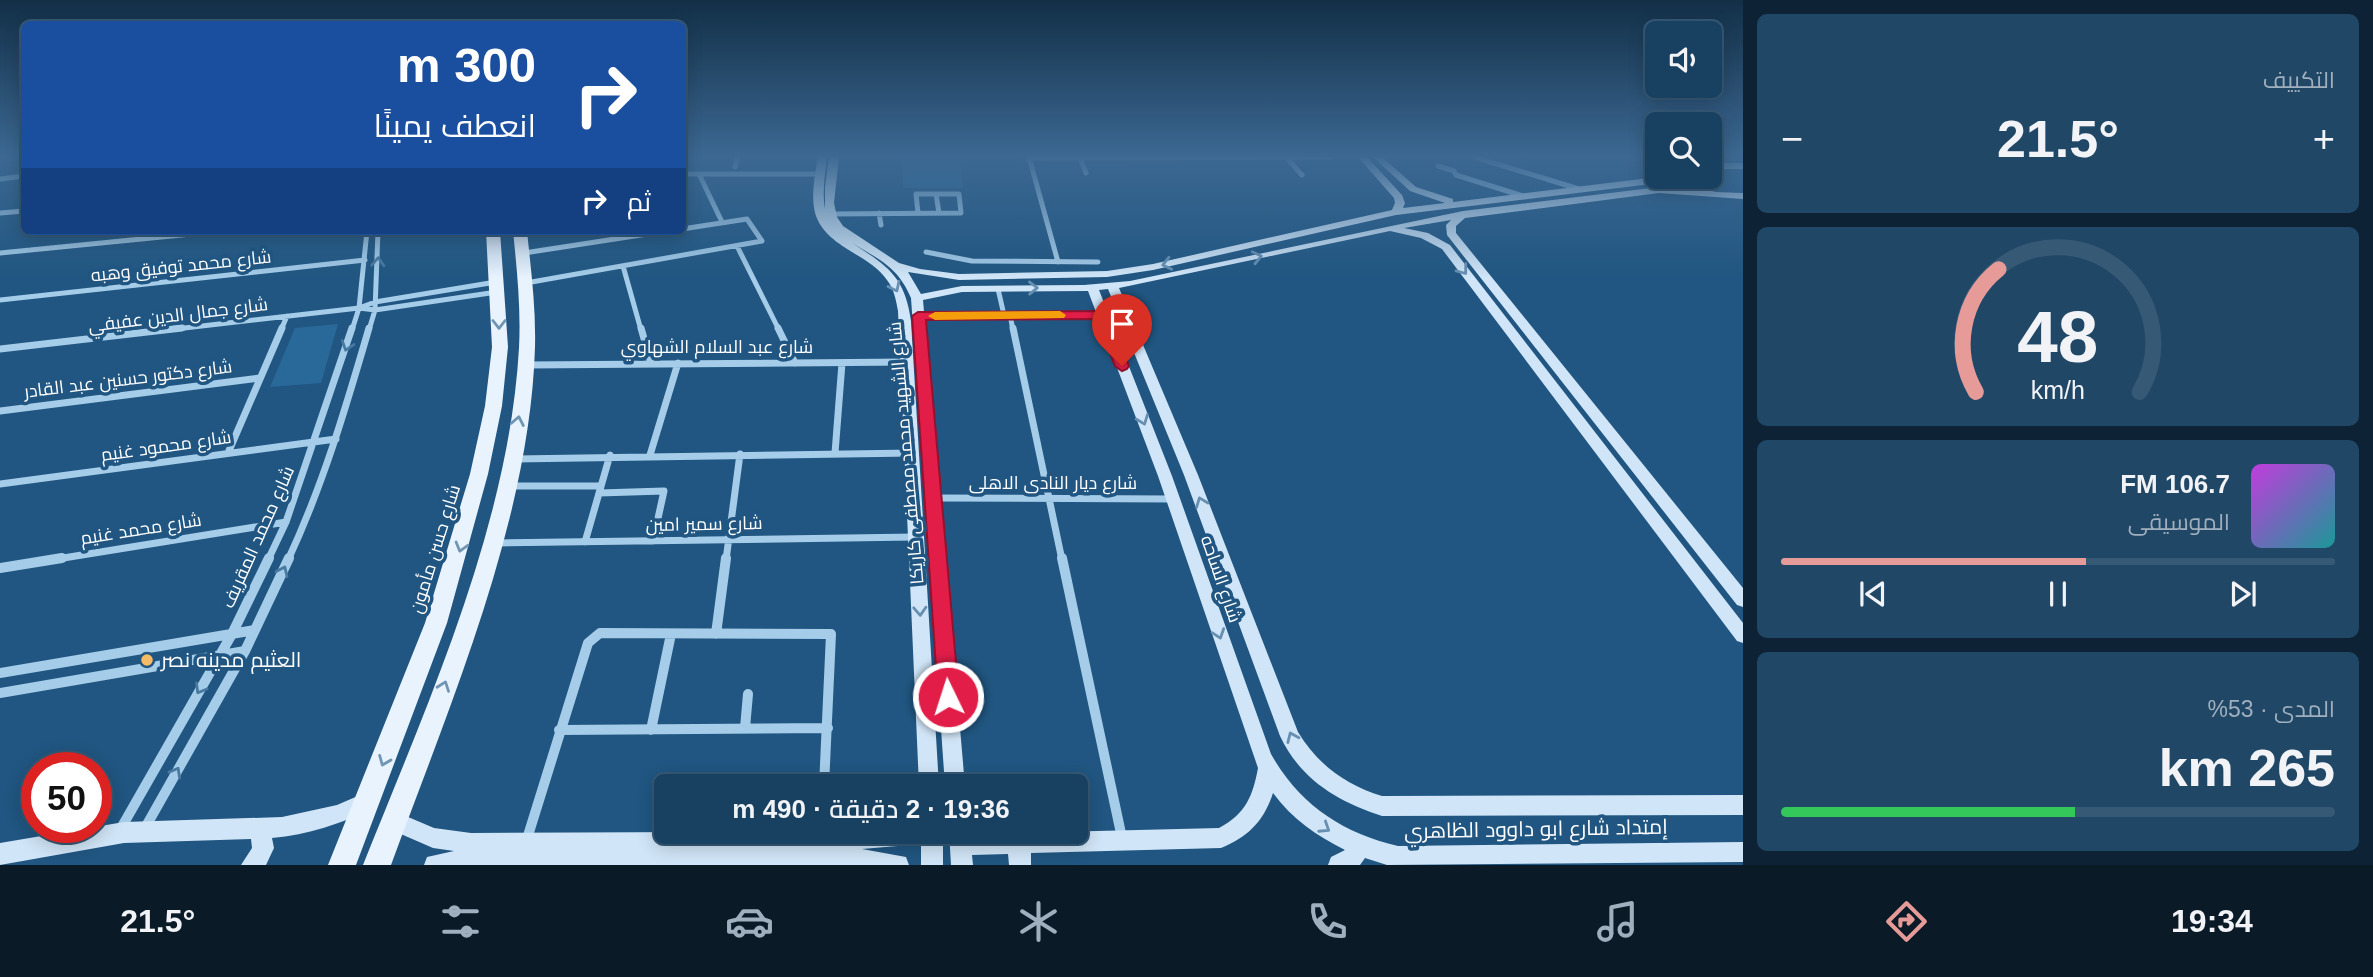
<!DOCTYPE html>
<html lang="ar">
<head>
<meta charset="utf-8">
<style>
	:root { --surface:#184061; --page:#214767; --text:#f1f3f6; --muted:#9fafbd; --line:#365976; --accent:#e69b98 }
	body { margin:0; font-family:Arial,Cairo,sans-serif; background:var(--page); color:var(--text); direction:rtl; height:100vh; display:flex; flex-direction:column; font-size:26px; white-space:nowrap }
	* { box-sizing:border-box; margin:0 }
	p { font-size:23px; color:var(--muted) }
	.icon { flex:none; width:38px; height:38px; fill:none; stroke:currentColor; stroke-width:2; stroke-linecap:round; stroke-linejoin:round }
	.map { position:relative; flex:1; overflow:hidden; direction:ltr }
	.drawer { display:flex; flex-direction:column; gap:14px; padding:14px; background:#0d2335; width:630px }
	.drawer>* { flex:none }
	.hud { position:absolute; left:21px; top:21px; width:665px; height:214px; border-radius:10px; box-shadow:0 4px 18px #0003,0 0 0 2px var(--line); direction:rtl; background:#1a4fa0; color:#fff; overflow:hidden }
	.controls { position:absolute; left:1645px; top:21px; display:grid; gap:14px }
	.controls a { display:grid; place-items:center; width:77px; height:77px; border-radius:10px; background:var(--surface); box-shadow:0 4px 18px #0003,0 0 0 2px var(--line); font-size:35px }
	.speed { position:absolute; left:21px; top:752px; display:flex; gap:14px; font-size:35px; font-weight:700; text-align:center }
	.speed>* { display:grid; place-content:center; width:91px; height:91px; border-radius:50%; background:var(--surface); box-shadow:0 4px 18px #0003,0 0 0 2px var(--line); line-height:1 }
	.speed .limit { border:10px solid #d22; background:#fff; color:#111 }
	.pin { position:absolute; display:grid; place-items:center; width:60px; height:60px; color:#fff; margin:-72px -30px; border-radius:50% 50% 50% 0; rotate:-45deg; box-shadow:0 0 7px #0007 }
	.pin .icon { rotate:45deg }
	.me { position:absolute; width:77px; margin:-38px; rotate:356deg; stroke-linejoin:round; filter:drop-shadow(0 0 5px #0008) }
	.turn { display:flex; align-items:center; gap:24px; height:147px; padding:0 35px; font-size:32px }
	.turn .icon { width:91px; height:91px; stroke-width:2.5 }
	.turn b { display:block; font-size:49px; line-height:60px }
	.then { display:flex; align-items:center; height:66px; padding:0 35px; background:#0003; gap:14px; font-size:26px }
	.big { font-size:52px; font-weight:600; line-height:1.1 }
	.drawer .card { flex:1; display:flex; flex-direction:column; justify-content:center; gap:10px; min-width:0; padding:0 24px; border-radius:10px; background:var(--page) }
	.drawer .dial { align-items:center; gap:0 }
	.dial svg { height:182px; overflow:visible; fill:none; stroke:var(--line); stroke-width:7; stroke-linecap:round; text-anchor:middle }
	.dial text { fill:var(--text); stroke:none }
	.song { display:flex; align-items:center; gap:21px }
	.cover { width:84px; height:84px; border-radius:10px; background:linear-gradient(135deg,hsl(290 70% 55%),hsl(180 70% 35%)) }
	.played { height:7px; border-radius:4px; background:linear-gradient(90deg,var(--accent) 55%,var(--line) 55%) }
	.keys { display:flex; justify-content:space-around; direction:ltr }
	.heat { display:flex; justify-content:space-between; align-items:center; font-size:38px; direction:ltr }
	.charge { height:10px; border-radius:5px; background:linear-gradient(90deg,#34c759 53%,var(--line) 0) }
	.trip { position:absolute; left:654px; top:774px; width:434px; height:70px; border-radius:10px; background:var(--surface); box-shadow:0 4px 18px #0003,0 0 0 2px var(--line); font-weight:600; line-height:70px; text-align:center; direction:rtl }
	.tabs { display:flex; height:112px; justify-content:space-around; align-items:center; background:#0a1a27; color:var(--muted) }
	.tabs .icon { width:49px; height:49px }
	.tabs .selected { color:var(--accent) }
	.tabs b { font-size:32px; color:var(--text) }
	main { display:flex; flex:1; min-height:0 }
	.map>svg:first-child { display:block }
	.green { fill:#296999 }
	.lines { fill:none; stroke-linecap:round; stroke-linejoin:round }
	.street-far2 { stroke:#a5cce8; stroke-width:5 }
	.street-far1 { stroke:#a5cce8; stroke-width:7 }
	.street { stroke:#a5cce8; stroke-width:10 }
	.secondary { fill:#d0e5f7; fill-rule:evenodd }
	.primary { fill:#e8f3fe; fill-rule:evenodd }
	.oneway { stroke:#668fb0 }
	.oneway2 { stroke:#4879a0 }
	.oneway3 { stroke:#7095b3 }
	.route { fill:#e11d48; stroke:#92132f; stroke-width:2 }
	.slow { fill:#f59e0b }
	.poi-dot { fill:#f6bb66; stroke:#205681; stroke-width:2.5 }
	.labels { text-anchor:middle; stroke-width:7; stroke-linejoin:round; paint-order:stroke }
	.street-label { font-size:18px; fill:#fff; stroke:#205681 }
	.near-poi-label { font-size:21px; fill:#fff; stroke:#205681; text-anchor:start }
	.near-street-label { font-size:21px; fill:#fff; stroke:#205681 }
</style>
</head>
<body>
<main>
<section class="drawer">
<div class="card"><p>التكييف</p>
<div class="heat"><a>−</a><b class="big">21.5°</b><a>+</a></div>
</div>
<div class="card dial"><svg viewBox="0 0 100 80">
<path d="M14 69A42 42 0 1 1 86 69"/>
<path d="M14 69A42 42 0 0 1 24 15" stroke="#e69b98"/>
<text x="50" y="56" font-size="32" font-weight="700">48</text>
<text x="50" y="72" font-size="11">km/h</text>
</svg></div>
<div class="card">
<div class="song"><i class="cover"></i><div><b>106.7 FM</b><p>الموسيقى</p></div></div>
<div class="played"></div>
<div class="keys"><svg class="icon" aria-label="previous" viewBox="0 0 24 24"><path d="M18 5L8 12l10 7zM5 5v14"/></svg><svg class="icon" aria-label="pause" viewBox="0 0 24 24"><path d="M8 5v14M16 5v14"/></svg><svg class="icon" aria-label="next" viewBox="0 0 24 24"><path d="M6 5l10 7-10 7zM19 5v14"/></svg></div>
</div>
<div class="card"><p>المدى · 53%</p><b class="big">265 km</b><div class="charge"></div></div>
</section>
<div class="map">
<svg width="1743" height="865" viewBox="0 0 1743 865">
	<rect width="100%" height="100%" fill="#205681"/>
	<path class="green" d="M902,157h58l3,31h-60z
		M338,324l-17,59 -51,4 25,-59z"/>
	<g class="lines">
		<path class="street-far2" d="M1029,157l29,105
			M1474,157l105,32
			M1030,158l301,-1
			M1080,158l6,15
			M1287,158l15,17
			M1438,166l16,5 2,4 67,21
			M735,167l3,-10
			M682,174h138
			M699,174l23,48
			M0,179l24,-3
			M936,194l3,19
			M0,213l24,-2
			M879,213l2,12
			M831,214l130,-1 -2,-19h-43l2,19
			M737,246l42,84
			M926,252l46,9 126,1
			M0,253l222,-22
			M524,253l143,-22
			M623,266l18,64
			M526,283l236,-42 -15,-22 -65,10
			M998,289l6,26
			M0,300l365,-40
			M359,308l16,2 122,-18
			M1010,315l3,15
			M918,316l184,-1
			M167,330l192,-22 16,-6 121,-20
			M281,330l6,-14
			M352,330l7,-22 8,-77
			M369,330l6,-20 3,-79"/>
		<path class="street-far1" d="M641,328l10,35
			M778,328l17,35
			M1013,328l49,232
			M0,349l182,-21
			M527,365l380,-3
			M0,411l260,-33
			M228,453l54,-125
			M835,453l7,-90
			M650,455l28,-92
			M515,459l397,-6
			M0,484l336,-45
			M507,486h94
			M599,493l65,-2 -11,50
			M933,498l239,1
			M585,542l25,-87
			M497,543l418,-6
			M51,560l235,-38
			M268,560l18,-38 66,-194
			M288,560c35,-75 58,-153 81,-232
			M726,560l14,-106"/>
		<path class="street" d="M1062,558l60,280
			M0,568l62,-10
			M716,634l10,-76
			M0,673l255,-43
			M0,693l245,-42
			M745,728l3,-34
			M559,730l269,-2
			M651,730l20,-96
			M145,828l100,-177 44,-93
			M120,830l112,-196 37,-76
			M526,842l62,-199 12,-10 231,1 -7,152"/>
		<path class="secondary" d="M818,157h9c-2,17 -5,35 -2,52v-22l4,-30h10l-5,46 3,14 6,9 56,37 21,6 39,5 148,-3 46,-7 239,-54 3,-7 -1,-5 -36,-41h9l35,38 3,8 -2,5 42,-5 -35,-12 -37,-34h9l34,30 37,12v3l204,-25h16l-22,7 -255,31 -243,55 -46,7 -148,3 -51,-8 13,22 41,-8 122,-1 46,-4 333,-70 196,-24h35l22,5 27,1v6l-84,-6 -194,25 -9,8v7l287,355v19l-6,-2 -290,-370 -1,-10 5,-5 -47,8 24,5 22,12 293,378v20l-6,-2 -295,-392 -21,-11 -31,-7 -271,57 79,187 100,257c20,33 48,53 84,64l361,-1v20l-361,1c-45,-15 -81,-36 -102,-80l-96,-261 -76,-186 -9,1 73,186 99,278c28,50 71,79 127,92l345,-4v20l-356,3 -22,-7 -5,7h-32l3,-8 14,-7c-28,-14 -53,-31 -72,-57 -9,28 -25,44 -52,55l-190,5v12h-22l-1,-11 -36,1 1,10h-22l-2,-34h21v3l249,-6c27,-14 34,-33 39,-60l-100,-292 -70,-185 -126,1 -39,8 42,486h-20l-34,-488c-13,-31 -31,-38 -59,-55 36,23 53,34 59,78l28,465h-20l-21,-475c-2,-11 -4,-22 -11,-31 -18,-26 -59,-32 -71,-64 -6,-18 -1,-41 2,-59z
			M1710,163h33v6h-33z
			M367,792l7,3 3,7 -3,7c-33,14 -66,26 -102,29l2,10 -8,17h-25l11,-17 -1,-9 -127,4 -124,22v-22l124,-21 158,-5 55,-12z
			M394,811l40,17 37,5 472,-2v34h-22v-21l-59,5 44,8 3,8h-485l3,-8 27,-6 -21,-3 -46,-20 -3,-7 3,-7z"/>
		<path class="primary" d="M486,231h14l8,116 -6,59 -14,68 -41,149 -91,242h-28l97,-242 45,-149 15,-68 7,-59z
			M513,231h14c4,39 9,77 8,116 -5,173 -85,357 -144,518h-28c65,-163 146,-340 156,-517 2,-39 -2,-78 -6,-117z"/>
	</g>
	<defs><path id="oneway-chevron" d="M-2-3.5L2.5 0L-2 3.5" fill="none" stroke-width="1.6" stroke-linecap="round" stroke-linejoin="round" transform="scale(1.75)"/></defs>
	<g class="oneway">
		<use href="#oneway-chevron" transform="translate(1257 257) rotate(-13)"/>
		<use href="#oneway-chevron" transform="translate(1167 264) rotate(167)"/>
		<use href="#oneway-chevron" transform="translate(1463 270) rotate(53)"/>
		<use href="#oneway-chevron" transform="translate(895 287) rotate(64)"/>
		<use href="#oneway-chevron" transform="translate(1033 288) rotate(-1)"/>
		<use href="#oneway-chevron" transform="translate(1143 420) rotate(69)"/>
		<use href="#oneway-chevron" transform="translate(1201 502) rotate(-111)"/>
		<use href="#oneway-chevron" transform="translate(920 611) rotate(87)"/>
		<use href="#oneway-chevron" transform="translate(1219 634) rotate(71)"/>
		<use href="#oneway-chevron" transform="translate(1292 737) rotate(-114)"/>
		<use href="#oneway-chevron" transform="translate(1325 828) rotate(33)"/>
	</g>
	<g class="oneway2">
		<use href="#oneway-chevron" transform="translate(378 262) rotate(-87)"/>
		<use href="#oneway-chevron" transform="translate(347 346) rotate(108)"/>
		<use href="#oneway-chevron" transform="translate(283 571) rotate(-65)"/>
		<use href="#oneway-chevron" transform="translate(200 689) rotate(120)"/>
		<use href="#oneway-chevron" transform="translate(176 772) rotate(-61)"/>
	</g>
	<g class="oneway3">
		<use href="#oneway-chevron" transform="translate(499 324) rotate(90)"/>
		<use href="#oneway-chevron" transform="translate(518 421) rotate(-79)"/>
		<use href="#oneway-chevron" transform="translate(461 547) rotate(106)"/>
		<use href="#oneway-chevron" transform="translate(444 686) rotate(-70)"/>
		<use href="#oneway-chevron" transform="translate(384 761) rotate(112)"/>
	</g>
	<linearGradient id="sky" x2="0" y2="1"><stop stop-color="#122f47"/><stop offset="0.56" stop-color="#3c6892"/><stop offset="1" stop-color="#3c6892" stop-opacity="0"/></linearGradient>
	<rect width="1743" height="278" fill="url(#sky)"/>
	<path class="route" d="M1102,311l7,4 20,51 -2,3 -5,2 -7,-5 -18,-47 -171,1 33,377 -3,7 -8,2 -7,-2 -3,-7 -26,-381 6,-4z"/>
	<path class="slow" d="M1060,311l6,4 -2,3 -129,2 -7,-4 7,-4z"/>
	<circle class="poi-dot" cx="147" cy="660" r="7"/>
	<g class="labels">
		<g class="street-label">
			<text transform="translate(181 266) rotate(-6)" y="6">شارع محمد توفيق وهبه</text>
			<text transform="translate(178 315) rotate(-7)" y="6">شارع جمال الدين عفيفي</text>
			<text x="717" y="353">شارع عبد السلام الشهاوي</text>
			<text transform="translate(128 379) rotate(-7)" y="6">شارع دكتور حسنين عبد القادر</text>
			<text transform="translate(166 446) rotate(-8)" y="6">شارع محمود غنيم</text>
			<text transform="translate(906 453) rotate(-95)" y="6">شارع الشهيد محمد مصطفى كاريكا</text>
			<text x="1053" y="489">شارع ديار النادى الاهلى</text>
			<text transform="translate(704 524) rotate(-1)" y="6">شارع سمير امين</text>
			<text transform="translate(141 529) rotate(-9)" y="6">شارع محمد غنيم</text>
			<text transform="translate(258 537) rotate(-66)" y="6">شارع محمد المقريف</text>
			<text transform="translate(435 549) rotate(-73)" y="6">شارع حسن مأمون</text>
			<text transform="translate(1221 579) rotate(71)" y="6">شارع الساحه</text>
		</g>
		<g class="near-poi-label">
			<text x="161" y="667">العثيم مدينه نصر</text>
		</g>
		<g class="near-street-label">
			<text transform="translate(1536 829) rotate(-1)" y="7">إمتداد شارع ابو داوود الظاهري</text>
		</g>
	</g>
</svg>
<div class="controls">
<a><svg class="icon" aria-label="sound" viewBox="0 0 24 24"><path d="M4 9h4l5-4v14l-5-4H4zM17 9q2 3 0 6"/></svg></a>
<a><svg class="icon" aria-label="search" viewBox="0 0 24 24"><circle cx="10" cy="10" r="6"/><path d="M15 15l6 6"/></svg></a>
</div>
<div class="speed"><div class="limit">50</div></div>
<div class="pin" style="left:1122px;top:366px;background:#d93025"><svg class="icon" aria-label="arrive" viewBox="0 0 24 24"><path d="M6 21V4h12l-3 4 3 4H6"/></svg></div>
<svg class="me" style="left:948px;top:697px" viewBox="-20 -20 40 40"><circle r="17" fill="#e11d48" stroke="#fff" stroke-width="3"/><path d="M0-11L8 9 0 5-8 9z" fill="#fff"/></svg>
<div class="trip">19:36 · 2 دقيقة · 490 m</div>
<div class="hud">
<div class="turn"><svg class="icon" aria-label="right" viewBox="0 0 24 24"><path d="M7 20v-9h11M14 6l5 5-5 5"/></svg><div><b>300 m</b>انعطف يمينًا</div></div>
<div class="then">ثم<svg class="icon" aria-label="right" viewBox="0 0 24 24"><path d="M7 20v-9h11M14 6l5 5-5 5"/></svg></div>
</div>
</div>
</main>
<nav class="tabs">
<b>19:34</b>
<svg class="icon selected" aria-label="directions" viewBox="0 0 24 24"><path d="M12 3l9 9-9 9-9-9zM9 14v-3h6M13 9l2 2-2 2"/></svg>
<svg class="icon" aria-label="music" viewBox="0 0 24 24"><path d="M9 18V5l10-2v13"/><circle cx="6" cy="18" r="3"/><circle cx="16" cy="16" r="3"/></svg>
<svg class="icon" aria-label="phone" viewBox="0 0 24 24"><path d="M5 4h4l2 5-3 2q2 4 5 5l2-3 5 2v4C11 20 4 13 5 4z"/></svg>
<svg class="icon" aria-label="climate" viewBox="0 0 24 24"><path d="M12 3v18M4 7l16 10M4 17L20 7"/></svg>
<svg class="icon" aria-label="car" viewBox="0 0 24 24"><path d="M5 17H2v-5l4-1 3-4h7l3 4 3 1v5h-3M9 17h6M6 11h13"/><circle cx="7" cy="17" r="2"/><circle cx="17" cy="17" r="2"/></svg>
<svg class="icon" aria-label="filters" viewBox="0 0 24 24"><path d="M4 7h16M4 17h16"/><circle cx="9" cy="7" r="2"/><circle cx="15" cy="17" r="2"/></svg>
<b>21.5°</b>
</nav>
</body>
</html>
